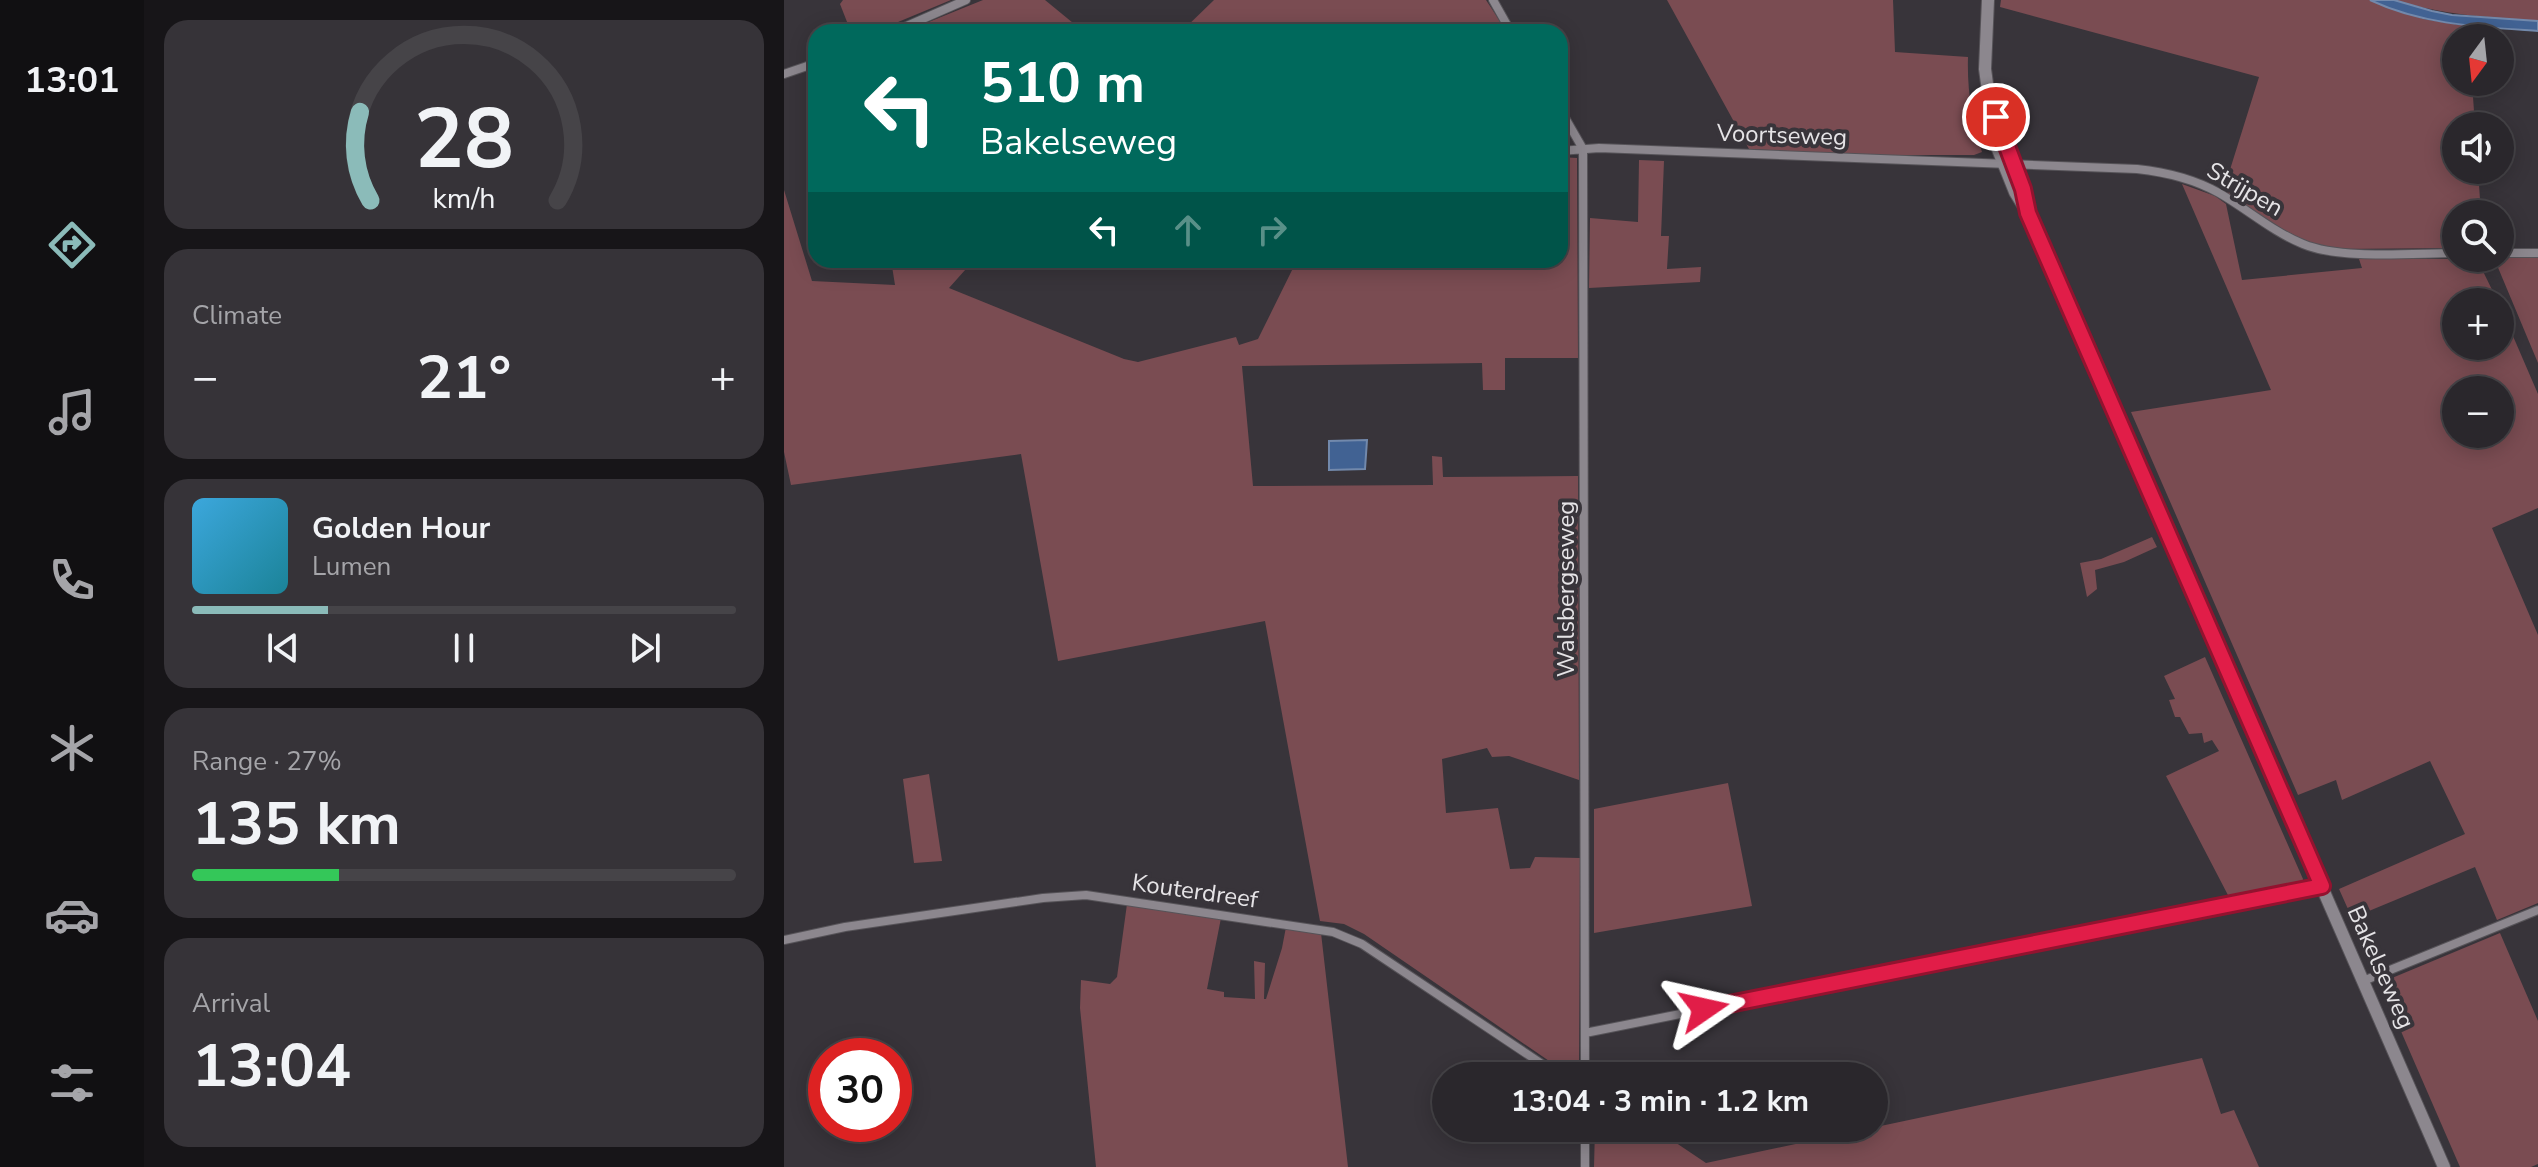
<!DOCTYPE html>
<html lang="en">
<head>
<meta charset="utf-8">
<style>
	:root { --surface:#2a272c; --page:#363338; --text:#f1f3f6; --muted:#a5a5a9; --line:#464448; --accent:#8bbbb9 }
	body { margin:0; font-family:"Nunito Sans",sans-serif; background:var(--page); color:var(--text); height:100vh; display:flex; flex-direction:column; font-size:30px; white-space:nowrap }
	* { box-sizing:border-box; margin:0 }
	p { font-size:26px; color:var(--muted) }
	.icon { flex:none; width:44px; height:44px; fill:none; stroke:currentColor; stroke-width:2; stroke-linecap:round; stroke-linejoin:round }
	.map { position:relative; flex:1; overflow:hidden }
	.side { display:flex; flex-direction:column; gap:20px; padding:20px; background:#171518; width:640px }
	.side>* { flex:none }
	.guide { position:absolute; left:24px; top:24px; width:760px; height:244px; border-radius:24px; box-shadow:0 4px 20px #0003,0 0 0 2px var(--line); background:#00695c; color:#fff; overflow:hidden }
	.needle { width:52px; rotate:195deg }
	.controls { position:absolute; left:1658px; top:24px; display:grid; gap:16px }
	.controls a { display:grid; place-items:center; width:72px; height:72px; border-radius:50%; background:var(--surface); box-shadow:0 4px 20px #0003,0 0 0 2px var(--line); font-size:40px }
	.speed { position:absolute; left:24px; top:1038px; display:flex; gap:16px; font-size:40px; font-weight:700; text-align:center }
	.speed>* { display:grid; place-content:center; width:104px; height:104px; border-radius:50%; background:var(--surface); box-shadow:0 4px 20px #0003,0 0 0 2px var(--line); line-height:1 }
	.speed .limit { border:12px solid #d22; background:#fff; color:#111 }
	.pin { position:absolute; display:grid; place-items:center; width:68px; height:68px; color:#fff; margin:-34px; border:4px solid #fff; border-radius:50%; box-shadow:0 2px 8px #0007 }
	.me { position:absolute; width:88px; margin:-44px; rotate:79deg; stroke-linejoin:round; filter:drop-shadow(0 0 6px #0008) }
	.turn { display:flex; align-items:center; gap:28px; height:168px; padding:0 40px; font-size:36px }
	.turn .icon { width:104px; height:104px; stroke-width:2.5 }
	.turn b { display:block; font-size:56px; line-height:68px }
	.lanes { display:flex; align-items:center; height:76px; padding:0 40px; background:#0003; justify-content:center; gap:40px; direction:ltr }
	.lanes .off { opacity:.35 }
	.big { font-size:60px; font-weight:700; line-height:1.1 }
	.side .card { flex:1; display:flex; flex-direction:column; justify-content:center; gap:12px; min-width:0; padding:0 28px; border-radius:24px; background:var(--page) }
	.side .dial { align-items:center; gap:0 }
	.dial svg { height:208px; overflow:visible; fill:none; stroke:var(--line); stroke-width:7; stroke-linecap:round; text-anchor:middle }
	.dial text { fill:var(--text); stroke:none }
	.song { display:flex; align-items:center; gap:24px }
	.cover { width:96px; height:96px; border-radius:12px; background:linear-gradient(135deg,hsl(200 70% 55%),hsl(190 70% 35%)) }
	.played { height:8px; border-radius:4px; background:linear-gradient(90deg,var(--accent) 25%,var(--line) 25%) }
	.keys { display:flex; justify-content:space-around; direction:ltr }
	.heat { display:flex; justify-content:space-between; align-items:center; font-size:44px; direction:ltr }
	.charge { height:12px; border-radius:6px; background:linear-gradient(90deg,#34c759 27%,var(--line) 0) }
	.trip { position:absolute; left:648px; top:1062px; width:456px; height:80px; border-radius:40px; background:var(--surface); box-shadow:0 4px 20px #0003,0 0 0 2px var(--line); font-weight:700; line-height:80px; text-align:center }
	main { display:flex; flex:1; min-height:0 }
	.tab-bar { display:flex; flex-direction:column; width:144px; justify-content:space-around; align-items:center; background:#111012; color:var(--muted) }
	.tab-bar .icon { width:56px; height:56px }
	.tab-bar .selected { color:var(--accent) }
	.tab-bar b { font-size:36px; color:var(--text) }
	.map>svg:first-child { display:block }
	.green { fill:#7a4c52; fill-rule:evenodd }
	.water { fill:#416293; stroke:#7289ac; stroke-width:2 }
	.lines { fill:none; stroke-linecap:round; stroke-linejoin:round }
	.street-casing { stroke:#565358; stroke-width:10 }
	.secondary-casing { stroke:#565358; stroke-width:14 }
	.street { stroke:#8c878e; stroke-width:8 }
	.secondary { stroke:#8c878e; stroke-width:12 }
	.route-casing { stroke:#92132f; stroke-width:20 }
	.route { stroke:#e11d48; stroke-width:14 }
	.labels { text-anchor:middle; stroke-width:8; stroke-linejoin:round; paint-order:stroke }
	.street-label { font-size:24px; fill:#e5e3e6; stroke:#38343a }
</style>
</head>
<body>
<main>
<nav class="tab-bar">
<b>13:01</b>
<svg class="icon selected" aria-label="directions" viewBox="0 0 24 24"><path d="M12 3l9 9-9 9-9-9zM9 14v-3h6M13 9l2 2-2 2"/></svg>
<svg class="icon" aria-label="music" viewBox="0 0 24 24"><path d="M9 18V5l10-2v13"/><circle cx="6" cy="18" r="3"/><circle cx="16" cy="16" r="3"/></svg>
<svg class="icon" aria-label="phone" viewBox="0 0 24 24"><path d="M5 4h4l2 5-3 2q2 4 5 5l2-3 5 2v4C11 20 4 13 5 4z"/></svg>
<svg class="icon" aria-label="climate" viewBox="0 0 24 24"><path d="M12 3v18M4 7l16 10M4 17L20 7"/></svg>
<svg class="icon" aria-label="car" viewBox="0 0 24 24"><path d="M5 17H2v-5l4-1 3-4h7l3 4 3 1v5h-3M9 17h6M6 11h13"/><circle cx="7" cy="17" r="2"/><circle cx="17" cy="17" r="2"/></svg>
<svg class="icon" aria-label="filters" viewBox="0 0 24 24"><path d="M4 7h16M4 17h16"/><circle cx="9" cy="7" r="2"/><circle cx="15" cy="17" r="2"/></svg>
</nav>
<section class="side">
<div class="card dial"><svg viewBox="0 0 100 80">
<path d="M14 69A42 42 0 1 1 86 69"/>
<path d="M14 69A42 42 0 0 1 10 35" stroke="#8bbbb9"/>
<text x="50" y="56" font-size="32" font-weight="700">28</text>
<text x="50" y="72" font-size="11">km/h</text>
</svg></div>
<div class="card"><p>Climate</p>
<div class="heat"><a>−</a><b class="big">21°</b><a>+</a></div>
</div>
<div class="card">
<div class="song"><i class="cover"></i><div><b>Golden Hour</b><p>Lumen</p></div></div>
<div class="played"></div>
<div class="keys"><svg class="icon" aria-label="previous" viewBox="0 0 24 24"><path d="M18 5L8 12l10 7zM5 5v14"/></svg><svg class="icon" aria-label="pause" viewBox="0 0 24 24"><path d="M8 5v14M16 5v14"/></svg><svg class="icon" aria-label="next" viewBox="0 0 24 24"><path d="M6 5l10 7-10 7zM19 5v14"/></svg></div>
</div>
<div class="card"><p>Range · 27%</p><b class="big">135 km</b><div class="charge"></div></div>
<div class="card"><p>Arrival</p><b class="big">13:04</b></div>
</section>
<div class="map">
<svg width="1754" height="1167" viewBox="0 0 1754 1167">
	<rect width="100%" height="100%" fill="#38343a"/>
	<path class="green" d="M59,0h108l-77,32h-23l-11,-28z
		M199,0h62l39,32h-180z
		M430,0h272l21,32h-326z
		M883,0h226l2,52 73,5c-1,34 4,63 14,95l-8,3h-105l-120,-6z
		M1217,0h369l53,19 44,7 1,12h-12v44h16l3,44h-19v44h22l3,44h-25v34l-118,1 -19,-3 -17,-5 -79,-49 36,-115 -259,-70z
		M1610,0h144v21c-52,-4 -94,-6 -144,-21z
		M776,157l17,1 1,200h-73v32h-22l-1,-27 -240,3 11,120 180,-1 -1,-29 10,1 1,20 135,-1 1,304 -70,-24 -17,1 -5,-9 -45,11 4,54 52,-5 12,61 20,-1 5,-11 45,1 -1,218h-8l-207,-142 -20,-10 -24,-3 -55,-300 -207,40 -37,-207 -230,31 -7,-33v-262l28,91 83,4 -4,-25h83l-25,28 175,71 14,3 98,-25 3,8 19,-6 39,-79h62v5l31,3 1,-8h169z
		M855,160l25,1 -3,75h8l-2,33 34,-2 -1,15 -111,6 1,-70 48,4z
		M1398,184l33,12 11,8 16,76 120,-12 -3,-9h118l21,43h-42v44h44v-40l38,88v114l-46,20 46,107v268l-41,17 -22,-53 -123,51 -13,-29 126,-55 -35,-73 -88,39 -6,-20 -38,15 -167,-383 140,-22zM1672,390h44v44h-44z
		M1754,257v106l-44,-105z
		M1368,537l5,10 -33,15 -29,8 2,19 -10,8 -7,-34 21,-4z
		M1421,657l98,222 -1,5 -72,15 -64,-123 53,-25 -7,-11 -8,3 -2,-10 -13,1 -9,-17h-5l-6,-17 6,-1 -11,-23z
		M145,774l13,87 -28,2 -11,-84z
		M944,783l24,123 -158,27v-124z
		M343,904l94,14 -14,71 17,3v5l31,2 -1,-38 11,2 -1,36h2l16,-51 4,-21 35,6 27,234h-252l-16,-159 1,-28 29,4 7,-7z
		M1716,933l38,88v143l-7,3h-71l-80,-184z
		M1418,1058l19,56 13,-4 25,57h-665l1,-39h59l52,35z"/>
	<path class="water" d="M1586,0h24l38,11 20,4 86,6v10c-58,-4 -115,-6 -168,-31z
		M583,440l-2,29 -36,1v-29z"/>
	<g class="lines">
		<defs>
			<path id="street" d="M709,0l18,32
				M109,32l73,-32
				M0,74l32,-11
				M776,109l23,40 2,927
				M776,151l39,-3 538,21c28,3 57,10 82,24 28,16 54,39 84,51 38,16 110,9 153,9
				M1716,253h38
				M0,940l61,-13 198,-29 43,-3 247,37 29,12 198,132
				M1579,981l175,-71
				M801,1033l737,-147
				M801,1167v-39"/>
			<path id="secondary" d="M1204,0l-3,69 10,73 20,50 13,21 416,954"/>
		</defs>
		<use href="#street" class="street-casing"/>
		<use href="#secondary" class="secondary-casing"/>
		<use href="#street" class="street"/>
		<use href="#secondary" class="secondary"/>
	</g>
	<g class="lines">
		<defs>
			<path id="route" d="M920,1009l618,-123 -294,-673 -5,-24 -27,-72"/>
		</defs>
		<use href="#route" class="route-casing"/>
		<use href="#route" class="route"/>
	</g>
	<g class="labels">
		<g class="street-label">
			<text transform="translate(998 135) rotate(2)" y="8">Voortseweg</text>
			<text transform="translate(1461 189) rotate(30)" y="8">Strijpen</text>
			<text transform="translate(782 589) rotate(-90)" y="8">Walsbergseweg</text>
			<text transform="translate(411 891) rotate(8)" y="8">Kouterdreef</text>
			<text transform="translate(1597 967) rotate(66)" y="8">Bakelseweg</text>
		</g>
	</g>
</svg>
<div class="controls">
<a><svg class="needle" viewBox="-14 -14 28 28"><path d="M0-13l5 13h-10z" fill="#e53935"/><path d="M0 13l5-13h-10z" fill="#a5a5a9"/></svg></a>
<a><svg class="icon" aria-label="sound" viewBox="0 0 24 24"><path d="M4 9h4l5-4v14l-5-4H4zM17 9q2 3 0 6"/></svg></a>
<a><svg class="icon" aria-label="search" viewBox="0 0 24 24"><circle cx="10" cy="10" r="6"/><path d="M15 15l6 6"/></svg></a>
<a>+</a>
<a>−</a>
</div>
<div class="speed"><div class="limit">30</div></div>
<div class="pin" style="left:1212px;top:117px;background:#d93025"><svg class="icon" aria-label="arrive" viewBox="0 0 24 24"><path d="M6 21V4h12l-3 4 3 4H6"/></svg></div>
<svg class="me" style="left:920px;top:1009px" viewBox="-20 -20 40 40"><path d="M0-17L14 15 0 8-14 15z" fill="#e11d48" stroke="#fff" stroke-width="4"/></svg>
<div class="trip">13:04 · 3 min · 1.2 km</div>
<div class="guide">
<div class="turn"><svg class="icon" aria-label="left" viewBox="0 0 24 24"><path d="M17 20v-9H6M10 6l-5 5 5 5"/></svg><div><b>510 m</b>Bakelseweg</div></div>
<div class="lanes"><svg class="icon" aria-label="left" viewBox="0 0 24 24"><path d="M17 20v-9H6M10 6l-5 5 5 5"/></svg><svg class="icon off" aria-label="ahead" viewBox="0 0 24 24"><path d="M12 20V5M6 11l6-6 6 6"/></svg><svg class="icon off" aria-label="right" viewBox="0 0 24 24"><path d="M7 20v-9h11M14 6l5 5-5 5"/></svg></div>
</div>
</div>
</main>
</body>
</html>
